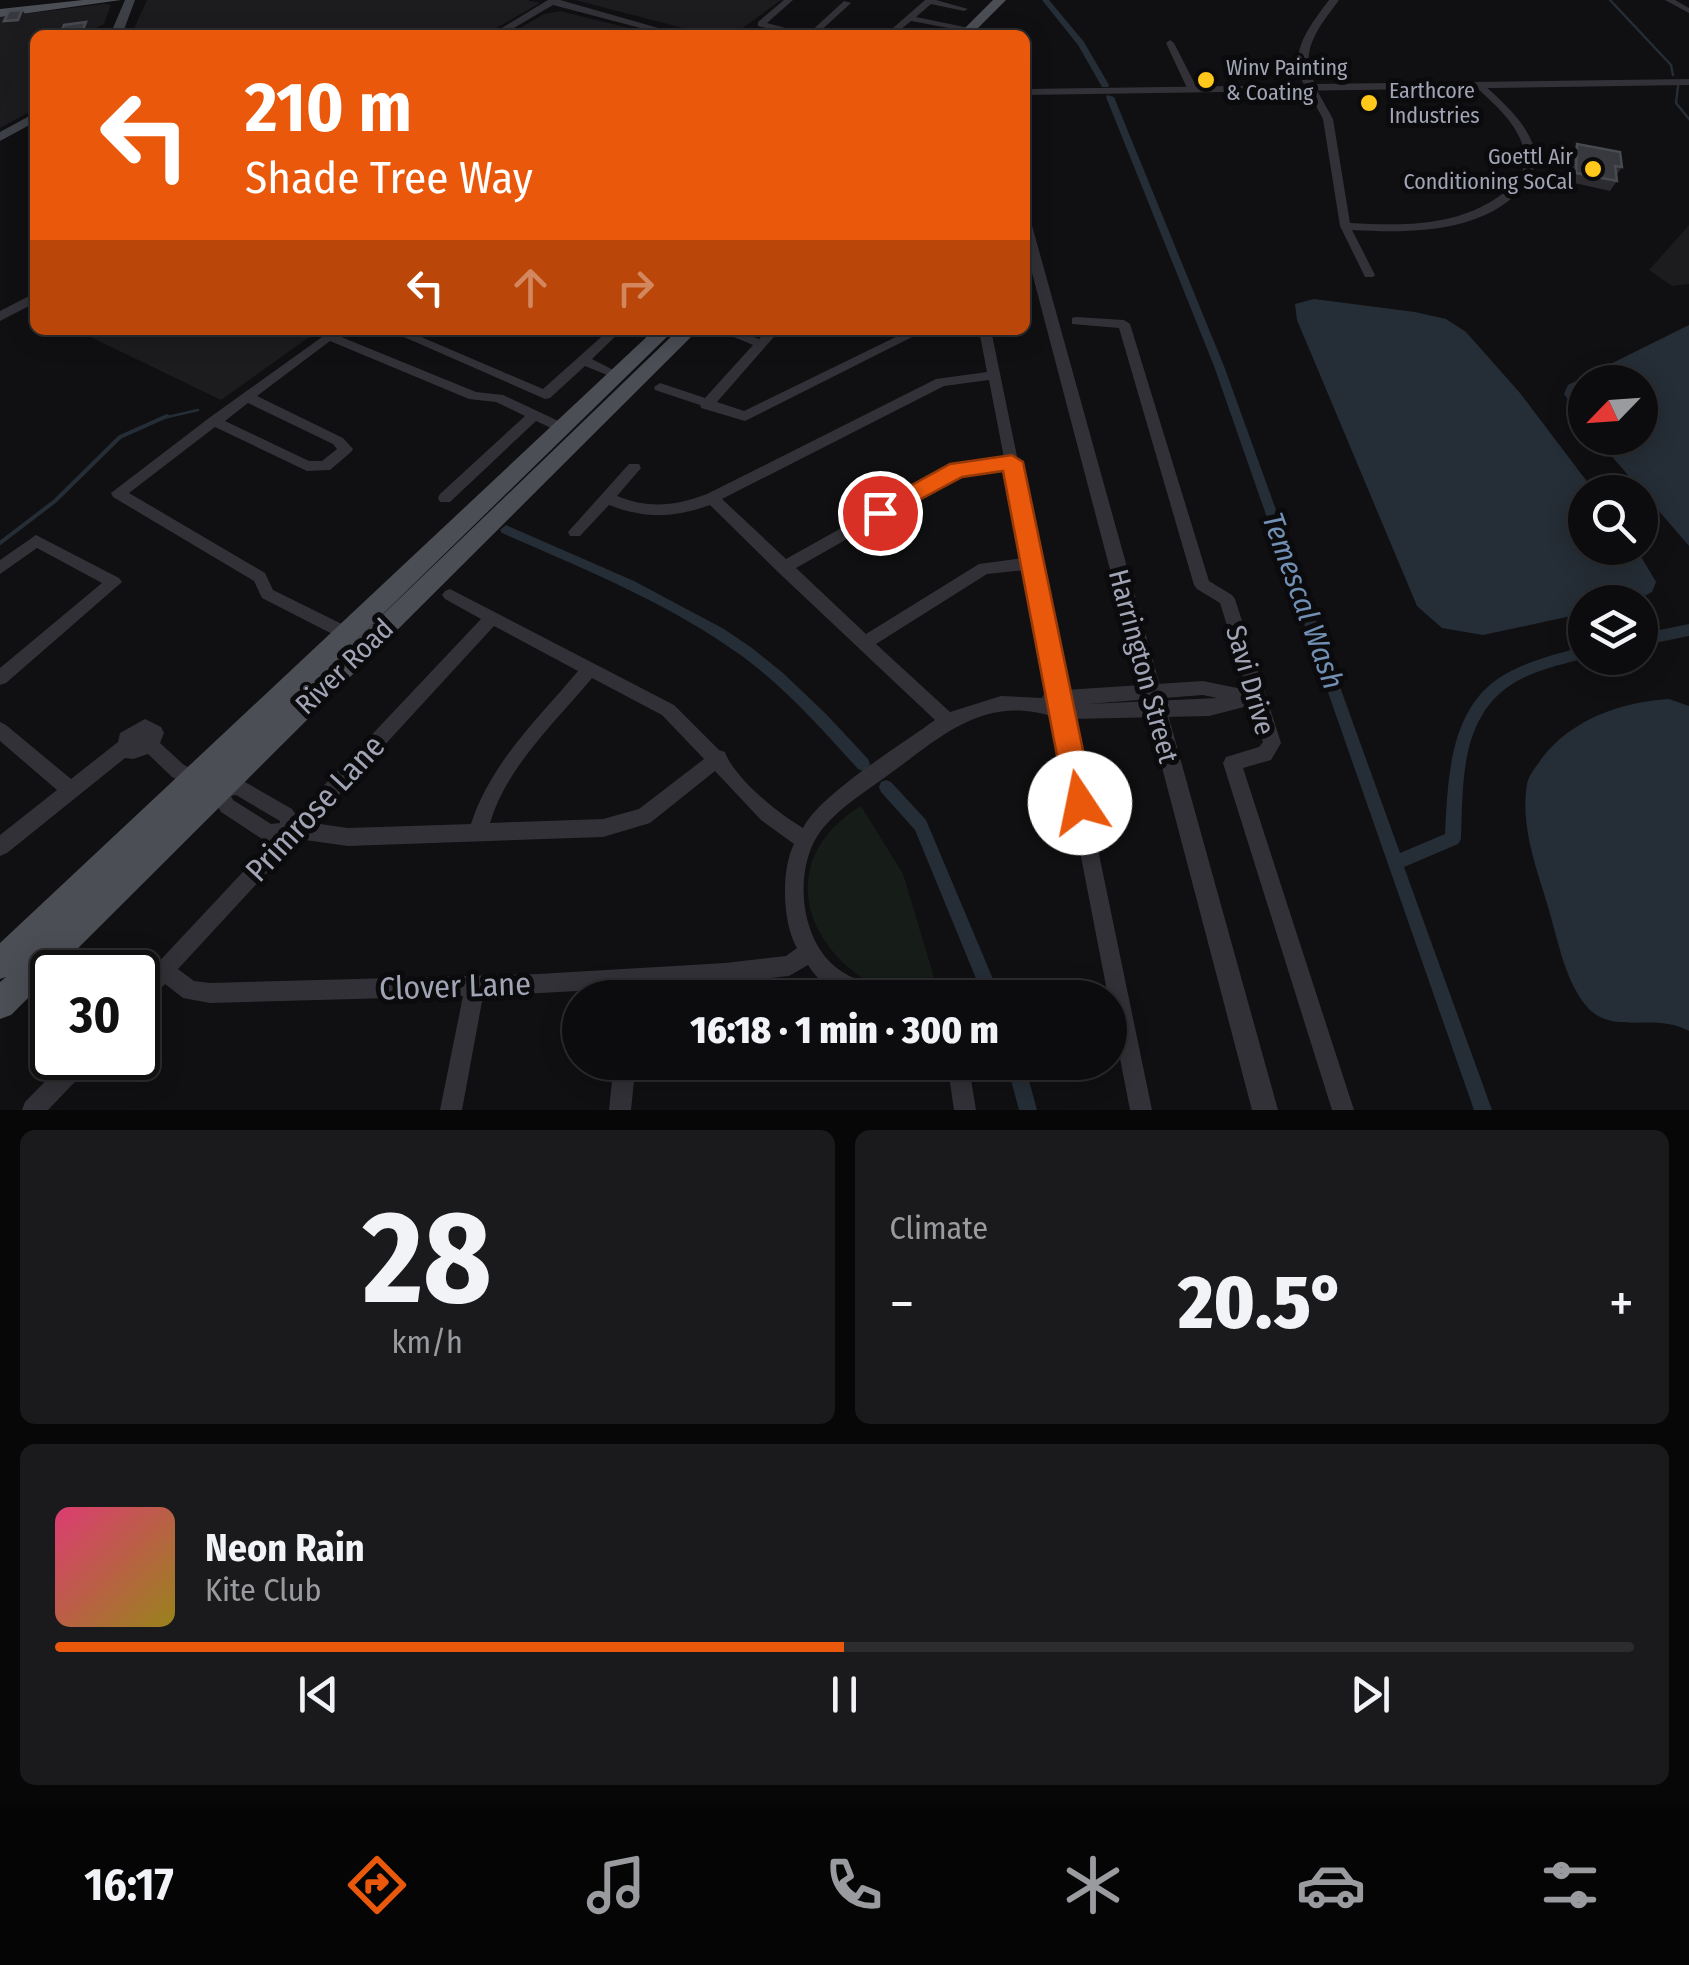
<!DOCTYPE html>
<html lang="en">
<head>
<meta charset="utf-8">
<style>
	:root { --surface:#0c0c0e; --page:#1a1a1c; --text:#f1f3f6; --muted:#9a9b9e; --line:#2c2c2e; --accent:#ea580c }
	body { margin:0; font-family:"Fira Sans Condensed",sans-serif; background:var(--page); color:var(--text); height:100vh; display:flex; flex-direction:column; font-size:38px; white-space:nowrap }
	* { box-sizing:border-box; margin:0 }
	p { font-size:32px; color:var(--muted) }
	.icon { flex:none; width:55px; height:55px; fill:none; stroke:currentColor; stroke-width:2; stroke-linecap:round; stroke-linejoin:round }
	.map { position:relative; height:1110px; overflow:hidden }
	.details { display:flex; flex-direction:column; gap:20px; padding:20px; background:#070708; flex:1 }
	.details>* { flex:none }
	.hud { position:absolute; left:30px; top:30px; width:1000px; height:305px; border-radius:15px; box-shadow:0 5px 25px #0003,0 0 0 2px var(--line); background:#ea580c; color:#fff; overflow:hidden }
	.needle { width:65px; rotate:245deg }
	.fabs { position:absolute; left:1568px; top:365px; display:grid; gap:20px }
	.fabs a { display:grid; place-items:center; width:90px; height:90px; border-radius:50%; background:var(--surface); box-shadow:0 5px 25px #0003,0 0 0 2px var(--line); font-size:50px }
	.speed { position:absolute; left:30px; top:950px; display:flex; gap:20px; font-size:50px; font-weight:700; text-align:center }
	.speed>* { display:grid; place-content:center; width:130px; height:130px; border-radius:50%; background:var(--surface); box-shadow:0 5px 25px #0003,0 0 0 2px var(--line); line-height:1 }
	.speed .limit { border:5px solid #111; border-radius:15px; background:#fff; color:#111 }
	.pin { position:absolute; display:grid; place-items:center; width:85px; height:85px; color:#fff; margin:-42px; border:5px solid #fff; border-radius:50%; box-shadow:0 2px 10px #0007 }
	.me { position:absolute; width:110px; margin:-55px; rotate:349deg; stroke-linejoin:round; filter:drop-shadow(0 0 8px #0008) }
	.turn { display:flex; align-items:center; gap:35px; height:210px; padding:0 50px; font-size:45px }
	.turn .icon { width:130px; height:130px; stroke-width:2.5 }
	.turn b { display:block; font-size:70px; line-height:85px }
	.lanes { display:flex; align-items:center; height:95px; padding:0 50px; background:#0003; justify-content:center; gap:50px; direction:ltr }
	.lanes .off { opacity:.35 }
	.big { font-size:75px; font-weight:800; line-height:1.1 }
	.details .tile { flex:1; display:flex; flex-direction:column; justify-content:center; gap:15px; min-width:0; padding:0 35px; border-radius:15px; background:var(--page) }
	.details .dial { align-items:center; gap:0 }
	.dial b { font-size:130px; line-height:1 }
	.song { display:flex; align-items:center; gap:30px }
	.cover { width:120px; height:120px; border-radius:15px; background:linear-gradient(135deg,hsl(340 70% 55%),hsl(50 70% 35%)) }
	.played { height:10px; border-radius:5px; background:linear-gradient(90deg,var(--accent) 50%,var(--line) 50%) }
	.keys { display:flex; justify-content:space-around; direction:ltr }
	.heat { display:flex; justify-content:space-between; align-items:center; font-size:55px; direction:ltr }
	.details .tiles { flex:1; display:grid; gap:20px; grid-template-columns:1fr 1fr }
	.tile:last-child { grid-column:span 2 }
	.trip { position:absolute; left:562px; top:980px; width:565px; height:100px; border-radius:50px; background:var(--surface); box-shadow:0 5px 25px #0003,0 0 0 2px var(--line); font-weight:800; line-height:100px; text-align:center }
	.dock { display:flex; height:160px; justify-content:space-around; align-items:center; background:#050506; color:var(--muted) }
	.dock .icon { width:70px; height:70px }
	.dock .on { color:var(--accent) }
	.dock b { font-size:45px; color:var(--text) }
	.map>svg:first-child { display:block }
	.built { fill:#1c1c1f }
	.green { fill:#161d18 }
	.water { fill:#252d36 }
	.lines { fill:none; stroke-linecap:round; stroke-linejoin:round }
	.stream-far1 { stroke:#252d36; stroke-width:2.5 }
	.stream { stroke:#252d36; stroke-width:4 }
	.canal { fill:#252d36; fill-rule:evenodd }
	.minor { fill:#313137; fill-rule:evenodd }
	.tertiary { fill:#313137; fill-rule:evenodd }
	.secondary { fill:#3e4047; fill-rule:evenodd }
	.primary { fill:#4c4e56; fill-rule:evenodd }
	.wall { fill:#2c2c30 }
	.shaded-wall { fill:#1b1b1e }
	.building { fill:#38393e; stroke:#484a51; stroke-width:2.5 }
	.route { fill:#ea580c; stroke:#983908; stroke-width:2.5 }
	.poi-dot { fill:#ffc81b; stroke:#0b0b0d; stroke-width:4 }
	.labels { text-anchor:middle; stroke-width:10; stroke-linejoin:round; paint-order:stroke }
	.far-poi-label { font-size:22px; fill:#a0a4b4; stroke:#0b0b0d; text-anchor:start }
	.street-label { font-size:28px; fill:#a0a4b4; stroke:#0b0b0d }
	.water-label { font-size:30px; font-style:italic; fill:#728fb4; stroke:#0b0b0d }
	.near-street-label { font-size:32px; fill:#a0a4b4; stroke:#0b0b0d }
</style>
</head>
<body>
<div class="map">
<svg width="1689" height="1110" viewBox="0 0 1689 1110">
	<rect width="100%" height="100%" fill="#101012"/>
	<path class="built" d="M147,0h380l13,3 -56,32h-353z
		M575,0h206l-48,35h-23z
		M104,4l7,1 -7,19 -8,4 -1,6 5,1h-65v74l-35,19v-111z
		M560,11l73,18 22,6h-147l36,-21z
		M1689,225v59l-17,2 -23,-16z
		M76,330h243l-98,70z"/>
	<path class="green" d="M861,806l42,68 37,123c-12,1 -28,3 -39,0 -91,-31 -135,-133 -40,-191z"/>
	<path class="water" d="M1314,299l101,13 31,7 20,13 54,61 75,99h-10v56h51l20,34 -4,10 -20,10h-47v11l-102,22 -41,-7 -25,-22 -120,-286 -2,-16z
		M1689,325v221l-93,-108h44v-56h-55v42l-21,-30 4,-9z
		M1669,699l20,7v325c-34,-19 -74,4 -100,-22 -23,-24 -31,-68 -40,-99 -12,-41 -29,-83 -22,-126 2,-10 10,-18 15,-26 30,-39 79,-56 127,-59z"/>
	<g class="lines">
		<path class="stream-far1" d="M1610,0l61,65 2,10
			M1678,86l-2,17 13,16
			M159,419l39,-9"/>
		<path class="stream" d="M0,543l55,-42 65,-64 47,-21"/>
		<path class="canal" d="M1042,0h7l35,42 25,43 -1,2h-6l-24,-42z
			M1107,95l7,2 110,269 176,487 45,-19c3,-60 5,-133 66,-163 24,-12 49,-18 74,-25l1,12c-23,6 -46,11 -67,22 -59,32 -56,100 -58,159l-3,5 -54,23 88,243h-18l-260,-744 -108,-269z
			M506,525l128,56 90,48 28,19 31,25 44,42 41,44 2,5 -2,5 -5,2 -5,-2c-36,-40 -73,-81 -116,-113 -73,-53 -158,-87 -240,-123l-2,-3z
			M1689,624v12l-49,10v-12z
			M886,780l5,2 35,38 75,178h-17l-69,-168 -34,-38 -2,-5 2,-5z
			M1006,1062h18l13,48h-18z"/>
		<path class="minor" d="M784,0h9l-26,23 41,11 36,-33 7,2 -35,32h-22l-36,-9v-4z
			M925,0h11l32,9 -4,2 -33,-7 -15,13 58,12 -4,3 -59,-11 -17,14h-9z
			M1665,0h10l14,8v5z
			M1170,40l4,3 23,45 -2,2 -8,-2 -21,-45z
			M1475,82h6c20,19 45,39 53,66 4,16 -2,31 -13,42 -43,44 -112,43 -169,40l23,45 -2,2h-8l-25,-51 -17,-107 -17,-32 8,-2 19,34 17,104c55,3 110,4 155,-31 16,-11 24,-27 18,-46 -8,-25 -30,-43 -48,-60z
			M1076,317l48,3 6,4 79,257 23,14 3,4 46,144 -10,17 -28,8 111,342h-22l-109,-347 3,-6 33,-10 4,-5 -11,-37 -43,11 -138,3 81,391h-22l-76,-393c-67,-22 -109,16 -159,53 -24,18 -53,35 -72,58 -29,35 -25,103 8,135 14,14 36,20 54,28l3,7c-35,0 -60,-1 -80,-33l-19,11 -64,7 -242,13 -21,114h-22l23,-114 -253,7 -27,-5 -18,-14 -20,21 -7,3v-24l133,-142 -9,-3 -41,-27 -13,-23 3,-6 27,-5 54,31 4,6 185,-196 -36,-20 -3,-4 3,-4 5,-2 224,116 45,45 6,2c9,26 54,62 78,76 17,-34 98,-83 132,-108l-157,-148 -68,-67c-36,13 -65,14 -101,0l-29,31h-10l-2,-4 61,-68h10l2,4 -24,28c32,13 58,10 90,-2l229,-115 51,-7 -8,-42h12l74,360 138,-9 44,9 -27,-87 -23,-14 -3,-4 -75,-257 -47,-4v-6zM989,380l15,78 -52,8 -166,93 -64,-60 222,-113zM1006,468l17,90 -44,6 -113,70 -70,-66 164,-93zM1025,570l24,122 -5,2 -2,4 -41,-2 -51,16 -74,-68 111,-70zM494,626l84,45c-40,48 -87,91 -107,153l-123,4 -35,-5zM592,678l70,37 42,44 -65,50 -36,10 -113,4c17,-57 65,-100 102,-145zM1203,695l14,3 -130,6zM715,771l46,49 33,24c-13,25 -12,79 3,104l-11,8 -61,7 -187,11 -328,9 -16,-2 -16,-12 120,-130 50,7 255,-9 47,-14zM236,795l44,26v2l-9,1 -38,-24 -2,-4z
			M388,330h17l138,59 66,-59h13l-30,29 31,16 -6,4 -32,-13 -35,32 -5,1z
			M717,330h18l24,9 8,-9h13l-63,72 27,9 166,-81h16l-181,91 -44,-13 -1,-3 -45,-15 -1,-3 6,-4 45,15 48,-53z
			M329,332l147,60 27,3 64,30 2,3 -7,5 -26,-12 -86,81h-10l-2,-4 2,-4 85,-78 -29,-14 -27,-3 -139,-58 -73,55 86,42 10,11 -2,3 -21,18 -23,1 -92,-44 -86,66 136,80 8,17 79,39 2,5 -2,5 -6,2 -84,-43 -8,-17 -141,-84 -2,-4 98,-75zM248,403l85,41 4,5 -15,12h-13l-84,-40z
			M36,535l83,43 3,4 -116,101 -6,2v-17l102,-85 -65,-35 -37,26v-14z
			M145,719l16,8 3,6 -4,10 24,22 21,11 3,6 -3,6 -6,2 -27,-13 -24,-23 -15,5 -8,-1 -118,95 -7,3v-21l57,-45 -57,-49v-19l6,3 65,54 47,-37 2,-9z
			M68,1058h25l-3,8 -42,44h-26l3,-8z
			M614,1062h22l-5,48h-22z
			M942,1062h23l5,11 6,37h-22l-5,-34z"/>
		<path class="tertiary" d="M548,0h12l123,35h-16l-114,-30 -51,30h-12z
			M1329,0h10c-19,26 -42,52 -24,84l374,-5v6l-664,10v-6l279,-4c-17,-33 6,-59 25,-85z
			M1025,218l6,4 247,888h-26l-227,-864z
			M35,293v10l-35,18v-10z"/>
		<path class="secondary" d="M125,0h10l-13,35h-12z
			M35,113v9l-35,19v-9z"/>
		<path class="primary" d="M83,0h38l-121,17v-8z
			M993,0h13l-35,35h-13z
			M654,330h20l-330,322 334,-322h20l-687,685 -11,4v-37l6,-5 -6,2v-36z"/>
	</g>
	<path class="wall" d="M1577,144l45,23 -6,9 1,5 -7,10 -40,-9 1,-29z"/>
	<path class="shaded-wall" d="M22,10l6,8 -4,10 -14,2 -6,-9z
		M86,22l8,13h-13z
		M3,70l9,14 -12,25v-34z"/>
	<path class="building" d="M22,10l-4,10 -14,1 5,-10z
		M86,22l-5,13h-21l4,-10z
		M1577,144l43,8 2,15 -7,-1 2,15 -41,-8z"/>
	<path class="route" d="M1012,455l11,7 71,341 -4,9 -10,4 -10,-4 -4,-9 -63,-332 -41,6 -82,44 -11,-8 3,-6 78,-43z"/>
	<g class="poi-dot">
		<circle cx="1206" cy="80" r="10"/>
		<circle cx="1369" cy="103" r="10"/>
		<circle cx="1593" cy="169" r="10"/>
	</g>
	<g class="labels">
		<g class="far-poi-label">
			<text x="1226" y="75">Winv Painting<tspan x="1226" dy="25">&amp; Coating</tspan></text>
			<text x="1389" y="98">Earthcore<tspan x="1389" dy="25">Industries</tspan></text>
			<text x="1573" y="164" text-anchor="end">Goettl Air<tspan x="1573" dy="25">Conditioning SoCal</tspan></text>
		</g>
		<g class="street-label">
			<text transform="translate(344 666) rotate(-44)" y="10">River Road</text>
			<text transform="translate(1144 666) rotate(75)" y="10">Harrington Street</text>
			<text transform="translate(1251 680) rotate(74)" y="10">Savi Drive</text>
		</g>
		<g class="water-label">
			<text transform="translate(1303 601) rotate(70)" y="10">Temescal Wash</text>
		</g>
		<g class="near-street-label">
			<text transform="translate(315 808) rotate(-47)" y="11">Primrose Lane</text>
			<text transform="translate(455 986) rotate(-2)" y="11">Clover Lane</text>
		</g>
	</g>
</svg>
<div class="fabs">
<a><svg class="needle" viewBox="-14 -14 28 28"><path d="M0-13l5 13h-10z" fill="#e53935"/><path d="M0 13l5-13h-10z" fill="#9a9b9e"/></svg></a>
<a><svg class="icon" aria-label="search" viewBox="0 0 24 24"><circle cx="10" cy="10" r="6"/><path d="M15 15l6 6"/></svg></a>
<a><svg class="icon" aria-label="layers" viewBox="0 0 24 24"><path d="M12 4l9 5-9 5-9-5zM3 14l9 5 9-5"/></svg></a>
</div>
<div class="speed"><div class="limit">30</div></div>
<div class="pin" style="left:880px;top:513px;background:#d93025"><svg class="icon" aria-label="arrive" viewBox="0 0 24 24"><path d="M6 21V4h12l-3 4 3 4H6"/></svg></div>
<svg class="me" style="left:1080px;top:803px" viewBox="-20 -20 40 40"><circle r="19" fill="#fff"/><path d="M0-13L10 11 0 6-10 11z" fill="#ea580c"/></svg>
<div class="trip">16:18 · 1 min · 300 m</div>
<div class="hud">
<div class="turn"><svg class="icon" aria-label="left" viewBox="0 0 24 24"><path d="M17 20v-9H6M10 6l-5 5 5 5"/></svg><div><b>210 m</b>Shade Tree Way</div></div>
<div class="lanes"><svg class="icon" aria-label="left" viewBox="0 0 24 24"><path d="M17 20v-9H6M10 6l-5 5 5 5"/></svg><svg class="icon off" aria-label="ahead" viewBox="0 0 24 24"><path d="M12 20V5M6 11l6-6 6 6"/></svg><svg class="icon off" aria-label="right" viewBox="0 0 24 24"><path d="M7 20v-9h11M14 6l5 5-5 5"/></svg></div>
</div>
</div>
<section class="details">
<div class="tiles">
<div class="tile dial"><b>28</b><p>km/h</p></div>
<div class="tile"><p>Climate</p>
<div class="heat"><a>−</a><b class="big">20.5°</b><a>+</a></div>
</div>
<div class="tile">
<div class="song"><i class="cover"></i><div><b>Neon Rain</b><p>Kite Club</p></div></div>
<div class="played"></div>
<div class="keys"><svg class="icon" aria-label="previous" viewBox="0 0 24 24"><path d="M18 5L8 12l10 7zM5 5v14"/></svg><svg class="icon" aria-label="pause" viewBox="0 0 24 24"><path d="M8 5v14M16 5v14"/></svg><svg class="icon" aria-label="next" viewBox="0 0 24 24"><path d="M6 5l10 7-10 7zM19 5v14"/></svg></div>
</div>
</div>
</section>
<nav class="dock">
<b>16:17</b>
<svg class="icon on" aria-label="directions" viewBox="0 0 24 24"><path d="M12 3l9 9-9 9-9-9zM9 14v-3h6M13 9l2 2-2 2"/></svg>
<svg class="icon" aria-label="music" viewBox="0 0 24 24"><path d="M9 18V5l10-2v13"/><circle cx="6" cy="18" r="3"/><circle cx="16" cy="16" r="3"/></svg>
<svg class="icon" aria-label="phone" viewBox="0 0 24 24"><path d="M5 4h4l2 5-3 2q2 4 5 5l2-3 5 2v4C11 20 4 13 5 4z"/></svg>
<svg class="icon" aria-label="climate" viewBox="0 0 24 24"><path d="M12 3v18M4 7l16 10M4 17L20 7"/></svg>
<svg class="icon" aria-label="car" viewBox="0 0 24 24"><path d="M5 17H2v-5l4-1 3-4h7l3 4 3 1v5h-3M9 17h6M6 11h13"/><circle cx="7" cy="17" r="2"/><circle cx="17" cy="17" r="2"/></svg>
<svg class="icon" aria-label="filters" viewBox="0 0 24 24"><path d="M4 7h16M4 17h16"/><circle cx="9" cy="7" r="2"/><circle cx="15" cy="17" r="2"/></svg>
</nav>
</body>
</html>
